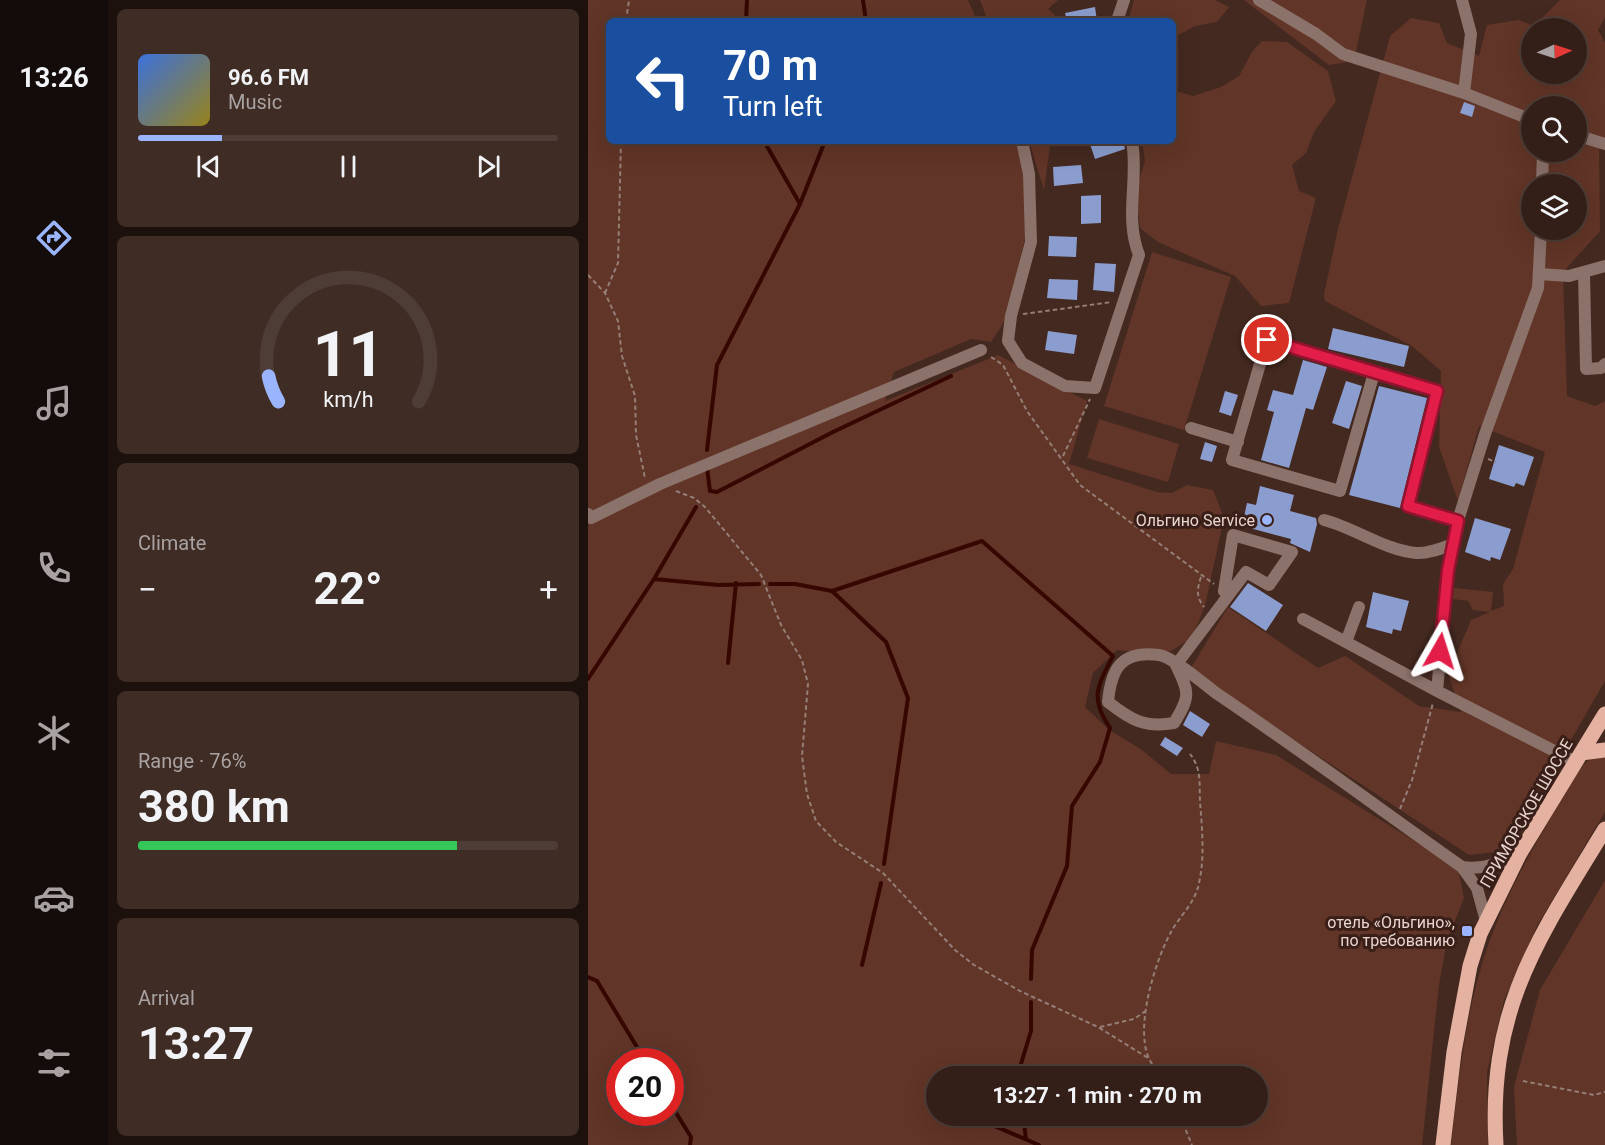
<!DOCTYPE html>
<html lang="en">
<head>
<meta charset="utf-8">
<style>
	:root { --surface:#331f18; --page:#3e2c25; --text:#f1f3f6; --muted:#a9a2a2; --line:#4e3d37; --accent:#9ab5fd }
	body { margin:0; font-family:Roboto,sans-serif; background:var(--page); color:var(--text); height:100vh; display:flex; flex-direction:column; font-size:22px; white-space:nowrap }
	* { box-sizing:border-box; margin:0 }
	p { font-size:20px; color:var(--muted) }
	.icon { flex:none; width:33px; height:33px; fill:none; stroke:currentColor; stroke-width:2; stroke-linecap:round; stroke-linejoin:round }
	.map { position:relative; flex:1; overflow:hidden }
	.details { display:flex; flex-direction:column; gap:9px; padding:9px; background:#1c110d; width:480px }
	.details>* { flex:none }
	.banner { position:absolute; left:18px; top:18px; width:570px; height:126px; border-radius:9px; box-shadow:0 6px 24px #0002,0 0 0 2px var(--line); background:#1a4fa0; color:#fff; overflow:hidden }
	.needle { width:39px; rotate:87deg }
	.tools { position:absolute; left:933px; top:18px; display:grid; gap:12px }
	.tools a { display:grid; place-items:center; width:66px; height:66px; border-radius:50%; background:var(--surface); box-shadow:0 6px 24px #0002,0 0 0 2px var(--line); font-size:30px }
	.speed { position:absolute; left:18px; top:1048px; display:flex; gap:12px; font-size:30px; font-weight:700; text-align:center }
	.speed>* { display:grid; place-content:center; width:78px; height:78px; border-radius:50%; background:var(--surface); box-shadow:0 6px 24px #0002,0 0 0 2px var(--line); line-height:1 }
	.speed .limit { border:9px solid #d22; background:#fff; color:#111 }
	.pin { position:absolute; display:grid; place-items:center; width:51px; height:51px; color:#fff; margin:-26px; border:3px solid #fff; border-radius:50%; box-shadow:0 2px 6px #0007 }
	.me { position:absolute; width:66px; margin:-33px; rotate:6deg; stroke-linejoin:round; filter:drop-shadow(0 0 4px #0008) }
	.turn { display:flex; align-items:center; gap:21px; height:126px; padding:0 18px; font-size:27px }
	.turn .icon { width:78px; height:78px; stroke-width:2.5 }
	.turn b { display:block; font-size:42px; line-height:51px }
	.big { font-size:45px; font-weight:700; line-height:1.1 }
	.details .tile { flex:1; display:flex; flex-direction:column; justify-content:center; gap:9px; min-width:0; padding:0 21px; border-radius:9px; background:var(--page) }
	.details .dial { align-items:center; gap:0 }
	.dial svg { height:156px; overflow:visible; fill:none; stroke:var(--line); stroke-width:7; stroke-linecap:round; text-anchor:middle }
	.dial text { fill:var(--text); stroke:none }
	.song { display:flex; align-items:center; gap:18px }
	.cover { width:72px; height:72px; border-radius:9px; background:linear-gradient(135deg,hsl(220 70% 55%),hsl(50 70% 35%)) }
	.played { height:6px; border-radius:3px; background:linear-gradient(90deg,var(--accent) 20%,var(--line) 20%) }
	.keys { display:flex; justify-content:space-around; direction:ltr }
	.heat { display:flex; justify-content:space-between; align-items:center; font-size:33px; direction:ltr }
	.charge { height:9px; border-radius:4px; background:linear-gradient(90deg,#34c759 76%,var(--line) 0) }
	.trip { position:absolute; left:338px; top:1066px; width:342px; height:60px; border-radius:30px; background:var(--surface); box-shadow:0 6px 24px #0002,0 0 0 2px var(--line); font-weight:700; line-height:60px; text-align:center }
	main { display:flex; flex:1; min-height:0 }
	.dock { display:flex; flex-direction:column; width:108px; justify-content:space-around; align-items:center; background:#140c0a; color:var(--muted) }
	.dock .icon { width:42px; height:42px }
	.dock .selected { color:var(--accent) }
	.dock b { font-size:27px; color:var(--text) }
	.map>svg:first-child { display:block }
	.green { fill:#613527; fill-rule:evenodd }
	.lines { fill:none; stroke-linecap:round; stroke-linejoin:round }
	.stream { stroke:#350700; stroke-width:4 }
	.building { fill:#8b9dce }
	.path { stroke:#957e77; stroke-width:2; stroke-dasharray:4.5 3; stroke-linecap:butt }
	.minor { stroke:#8b726a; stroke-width:12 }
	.major { stroke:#e5b2a2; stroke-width:15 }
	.route-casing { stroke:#92132f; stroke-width:15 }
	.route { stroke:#e11d48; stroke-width:10 }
	.poi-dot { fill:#9ab5fd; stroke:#391f17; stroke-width:2 }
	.labels { text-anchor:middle; stroke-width:6; stroke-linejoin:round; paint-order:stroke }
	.poi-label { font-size:16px; fill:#e7d5cf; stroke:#391f17; text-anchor:end }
	.street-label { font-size:16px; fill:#e7d5cf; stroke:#391f17 }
</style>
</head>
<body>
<main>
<nav class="dock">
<b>13:26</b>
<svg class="icon selected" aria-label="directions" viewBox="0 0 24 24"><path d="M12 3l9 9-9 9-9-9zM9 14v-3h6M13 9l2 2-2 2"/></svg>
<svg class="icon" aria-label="music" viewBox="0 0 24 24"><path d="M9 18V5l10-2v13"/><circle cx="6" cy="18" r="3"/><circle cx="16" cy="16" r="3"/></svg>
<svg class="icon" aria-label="phone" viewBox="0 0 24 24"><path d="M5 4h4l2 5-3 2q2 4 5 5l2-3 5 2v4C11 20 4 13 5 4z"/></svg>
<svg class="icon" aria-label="climate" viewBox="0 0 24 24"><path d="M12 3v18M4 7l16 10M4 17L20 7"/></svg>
<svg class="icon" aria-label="car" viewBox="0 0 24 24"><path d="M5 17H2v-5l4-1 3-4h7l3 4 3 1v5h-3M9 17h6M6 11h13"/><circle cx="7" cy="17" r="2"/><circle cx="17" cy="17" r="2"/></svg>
<svg class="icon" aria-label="filters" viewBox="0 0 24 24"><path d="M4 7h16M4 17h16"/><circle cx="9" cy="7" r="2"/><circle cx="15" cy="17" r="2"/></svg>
</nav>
<section class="details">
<div class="tile">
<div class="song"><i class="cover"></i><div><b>96.6 FM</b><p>Music</p></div></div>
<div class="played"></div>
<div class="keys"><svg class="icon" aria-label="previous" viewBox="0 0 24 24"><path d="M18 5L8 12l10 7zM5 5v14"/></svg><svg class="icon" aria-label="pause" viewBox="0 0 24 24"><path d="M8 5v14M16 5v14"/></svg><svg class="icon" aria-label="next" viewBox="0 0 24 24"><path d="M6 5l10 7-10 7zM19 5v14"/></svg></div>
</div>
<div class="tile dial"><svg viewBox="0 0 100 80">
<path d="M14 69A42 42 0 1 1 86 69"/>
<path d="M14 69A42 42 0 0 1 9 56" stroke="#9ab5fd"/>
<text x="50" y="56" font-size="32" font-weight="700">11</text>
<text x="50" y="72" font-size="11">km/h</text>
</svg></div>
<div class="tile"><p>Climate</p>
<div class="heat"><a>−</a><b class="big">22°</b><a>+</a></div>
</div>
<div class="tile"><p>Range · 76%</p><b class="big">380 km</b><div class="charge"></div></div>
<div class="tile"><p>Arrival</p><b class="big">13:27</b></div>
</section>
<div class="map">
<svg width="1017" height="1145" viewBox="0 0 1017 1145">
	<rect width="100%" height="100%" fill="#442920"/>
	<path class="green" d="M0,0h380l9,21h-368v120h410l5,23 1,74 -19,81 -15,23 -20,-3 -77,33 -9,29 113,-46 89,46 -18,63 88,28 15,1 15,-8 26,5 11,28 -19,88 -13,32 -28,17 -47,-5 -24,23 -8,34 23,22 34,21 29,24h38l7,-33 60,14 182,113 6,30 -17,43 -8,44 -17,160h-834zM32,1062h50v51h-50zM348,1077h321v39h-321z
		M392,0h78l-10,9 13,12h-73z
		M546,0h81l14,7 -12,15 -22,4 -22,12v-17h-45z
		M656,0h123l-13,61 -25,4z
		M972,0h45v17l-7,13 7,13v100l-6,3 1,85 -37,41 4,124 28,10 10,-5v280l-98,170 -38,4 -280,-184 39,-64 90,61 27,-12 74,50 42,6 -13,-38 23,-54 19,-8 -17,-2 -5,-9 -15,-2 1,-11 39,4 -2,19 13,-5 -1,-22 10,-15 32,-117 -66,-26 -21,75 -19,-54 2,-76 -29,-25 -87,-45 -1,-7 14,-65 52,-193 21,-18 28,5 8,20 32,13 8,-31 32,-5 15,6zM944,28h44v46h-44zM944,106h44v46h-44zM944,184h44v46h-44z
		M674,41l25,1 41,29 8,30 -22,31 -8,21 -14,12 7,26 17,7 -27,105 -28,3 -26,-30 -77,-34 -18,-14 -4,-38 9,-29 -3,-20h31v-51l20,6 28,-9 18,-11 13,-24z
		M441,141h16l5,5 -6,44z
		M564,252l79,25 -47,153 -80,-24z
		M511,419l80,25 -11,38 -81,-24z
		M1017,757v55l-68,114 -33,74 -17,72 1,73h-37c8,-69 15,-139 39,-205 21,-58 55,-112 86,-166l13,-15z
		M1017,880v265h-88l-3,-58 26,-97z"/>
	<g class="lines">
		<path class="stream" d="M275,0l3,21
			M158,21l1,-21
			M176,141l36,63
			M119,450l10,-85 83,-161 25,-63
			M119,468l3,23 7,1 116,-60 118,-56
			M66,579l42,-72
			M182,584h25l37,7 150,-50 131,115c-15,29 -24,42 -3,72l-10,34 -28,44 -5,60 -35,84 -1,29
			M244,591l54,51 22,56 -24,166
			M140,663l8,-80
			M0,679l66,-100 64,6 41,-1
			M274,965l19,-82
			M0,977l9,4 49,81
			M429,1077l14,-46v-29
			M82,1103l21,34 -1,8
			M383,1116l68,29
			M435,1116l3,23"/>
	</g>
	<path class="building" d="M507,7l2,14h-30l-2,-8z
		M876,102l11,4 -3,11 -12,-4z
		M501,141h34l2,8 -30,10z
		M493,165l2,18 -29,3 -1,-19z
		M513,195v28l-20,1v-28z
		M461,236l28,1 -1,20 -28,-1z
		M507,263l21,1 -2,28 -21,-2z
		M461,279l29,1 -1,20 -30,-2z
		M745,328l76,18 -5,21 -76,-18z
		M460,331l29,4 -3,19 -29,-4z
		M715,360l24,7 -14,43 -7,-2 -17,60 -28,-8 13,-48 -7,-2 6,-20 20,5z
		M758,381l16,5 -13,43 -17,-6z
		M791,386l48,12 -27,110 -51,-13z
		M637,391l13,4 -7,21 -12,-4z
		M617,442l12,4 -5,16 -12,-3z
		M911,445l35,12 -10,29 -8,-3 -2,4 -25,-8z
		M672,486l34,9 -4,16 26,7 1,6 -7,28 -20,-9 1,-4 -49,-13 5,-23 9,2z
		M887,518l36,11 -11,31 -9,-3 -1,4 -25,-9z
		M660,583l35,22 -17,26 -36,-24z
		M785,592l36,9 -8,30 -8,-2 -1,5 -26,-7z
		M602,711l20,13 -8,13 -19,-12z
		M577,737l18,11 -6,8 -17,-11z"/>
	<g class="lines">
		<path class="path" d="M38,21l3,-21
			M0,275l17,18 13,28 4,35 13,40 1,39 9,43
			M17,293l13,-30 3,-122
			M435,314l89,-12
			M403,357l12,8 24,46 53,74 134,99
			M475,456l27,-57
			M900,459l8,3
			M88,491l18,7 11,9 56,68 20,50 21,35 6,24 -6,72 5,38 9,27 20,21 47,31 72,77 19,15 46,26 78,36 50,31
			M613,577c-4,12 -5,20 3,30
			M812,809l12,-29 21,-77
			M512,1027l34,-8 13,-9
			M572,1077c-6,-10 -14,-20 -15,-33 -5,-32 11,-85 27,-114 9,-15 24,-29 27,-47 6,-26 3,-55 1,-82 -1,-17 2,-32 -10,-47
			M935,1081l71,14 11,-3
			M592,1116l12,29"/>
		<path class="minor" d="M671,0l57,34 27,20 121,39 68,27
			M874,0l9,34 -7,59
			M529,21l7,-21
			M988,135l29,9
			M434,141l7,33 2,68 -20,74 -3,25 14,22 43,23 30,2 44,-133c-15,-38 0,-76 -7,-114
			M954,184l1,-32
			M996,272l2,97 15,-1 4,-4
			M951,274l30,2 36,-10
			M786,373l-34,118 -108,-31 35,-120 170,51 -29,115 50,15
			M603,428l47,14
			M0,514l3,4 69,-34 321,-134
			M736,520c31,8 60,30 92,33 12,1 26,-5 37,-9
			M641,593l-5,-2 9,-56 59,17 -23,33 -23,-13 -70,93c14,28 14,32 -2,58 -30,5 -43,-3 -66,-21 3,-33 13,-52 51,-47 14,2 45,29 57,38 83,56 164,116 246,174l15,21 9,33
			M715,619l134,72 139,71
			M758,642l13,-35
			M849,691l11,-121 7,-40 30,-96 53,-146 3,-58
			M874,867c24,3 38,-4 58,-14"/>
		<path class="major" d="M993,753l24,-3
			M855,1145l11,-93 16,-86 10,-32 40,-81 85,-139
			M908,1145c-8,-136 41,-205 109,-316"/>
	</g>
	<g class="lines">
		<defs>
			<path id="route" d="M679,340l170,51 -29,115 50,15 -10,49 -8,81"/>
		</defs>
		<use href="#route" class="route-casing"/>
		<use href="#route" class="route"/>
	</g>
	<g class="poi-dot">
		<circle cx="679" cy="520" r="6"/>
		<rect x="873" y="925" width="12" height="12" rx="3"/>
	</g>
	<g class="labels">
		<g class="poi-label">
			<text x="667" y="526">Ольгино Service</text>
			<text x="867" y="928">отель «Ольгино»,<tspan x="867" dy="18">по требованию</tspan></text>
		</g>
		<g class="street-label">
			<text transform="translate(938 813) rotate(-60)" y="6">ПРИМОРСКОЕ ШОССЕ</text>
		</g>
	</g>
</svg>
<div class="tools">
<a><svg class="needle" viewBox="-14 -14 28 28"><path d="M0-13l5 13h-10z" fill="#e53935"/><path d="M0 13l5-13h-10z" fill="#a9a2a2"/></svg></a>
<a><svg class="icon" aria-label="search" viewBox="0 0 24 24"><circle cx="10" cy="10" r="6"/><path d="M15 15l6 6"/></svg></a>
<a><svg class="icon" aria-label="layers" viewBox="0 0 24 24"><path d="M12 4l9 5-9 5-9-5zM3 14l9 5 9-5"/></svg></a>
</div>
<div class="speed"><div class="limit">20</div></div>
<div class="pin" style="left:679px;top:340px;background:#d93025"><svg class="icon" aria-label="arrive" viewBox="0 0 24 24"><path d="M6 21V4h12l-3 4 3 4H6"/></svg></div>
<svg class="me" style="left:852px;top:651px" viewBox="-20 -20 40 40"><path d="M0-17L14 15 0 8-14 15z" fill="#e11d48" stroke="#fff" stroke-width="4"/></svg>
<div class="trip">13:27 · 1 min · 270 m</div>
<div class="banner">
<div class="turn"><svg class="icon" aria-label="left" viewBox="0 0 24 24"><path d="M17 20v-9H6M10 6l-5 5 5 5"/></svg><div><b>70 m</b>Turn left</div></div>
</div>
</div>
</main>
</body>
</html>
